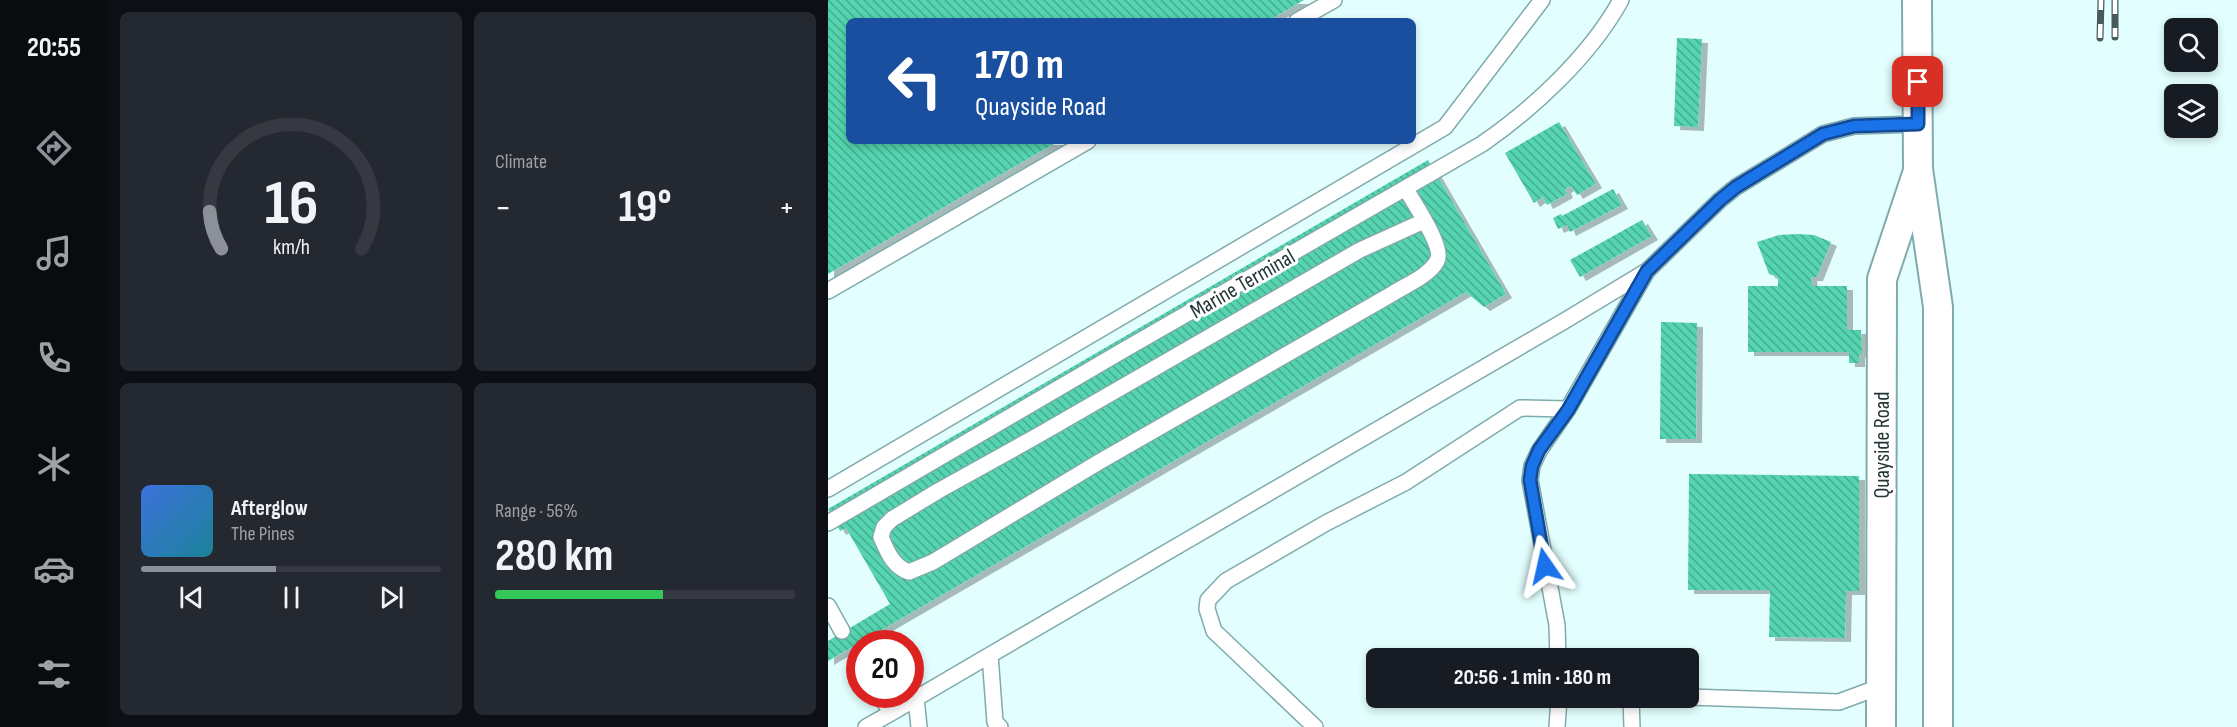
<!DOCTYPE html>
<html lang="en">
<head>
<meta charset="utf-8">
<style>
	:root { --surface:#171b24; --page:#242831; --text:#f1f3f6; --muted:#9ea1a6; --line:#363941; --accent:#8c9099 }
	body { margin:0; font-family:"Sofia Sans Condensed",sans-serif; background:var(--page); color:var(--text); height:100vh; display:flex; flex-direction:column; font-size:22px; white-space:nowrap }
	* { box-sizing:border-box; margin:0 }
	p { font-size:20px; color:var(--muted) }
	.icon { flex:none; width:33px; height:33px; fill:none; stroke:currentColor; stroke-width:2; stroke-linecap:round; stroke-linejoin:round }
	.map { position:relative; flex:1; overflow:hidden }
	.drawer { display:flex; flex-direction:column; gap:12px; padding:12px; background:#0d0f14; width:720px }
	.drawer>* { flex:none }
	.hud { position:absolute; left:18px; top:18px; width:570px; height:126px; border-radius:9px; box-shadow:0 3px 9px #0003; background:#1a4fa0; color:#fff; overflow:hidden }
	.buttons { position:absolute; left:1336px; top:18px; display:grid; gap:12px }
	.buttons a { display:grid; place-items:center; width:54px; height:54px; border-radius:9px; background:var(--surface); box-shadow:0 3px 9px #0003; font-size:30px }
	.speed { position:absolute; left:18px; top:630px; display:flex; gap:12px; font-size:30px; font-weight:700; text-align:center }
	.speed>* { display:grid; place-content:center; width:78px; height:78px; border-radius:50%; background:var(--surface); box-shadow:0 3px 9px #0003; line-height:1 }
	.speed .limit { border:9px solid #d22; background:#fff; color:#111 }
	.pin { position:absolute; display:grid; place-items:center; width:51px; height:51px; color:#fff; margin:-26px; border-radius:12px; box-shadow:0 3px 9px #0006 }
	.me { position:absolute; width:66px; margin:-33px; rotate:349deg; stroke-linejoin:round; filter:drop-shadow(0 0 4px #0008) }
	.turn { display:flex; align-items:center; gap:21px; height:126px; padding:0 30px; font-size:27px }
	.turn .icon { width:78px; height:78px; stroke-width:2.5 }
	.turn b { display:block; font-size:42px; line-height:51px }
	.big { font-size:45px; font-weight:700; line-height:1.1 }
	.drawer .card { flex:1; display:flex; flex-direction:column; justify-content:center; gap:9px; min-width:0; padding:0 21px; border-radius:9px; background:var(--page) }
	.drawer .dial { align-items:center; gap:0 }
	.dial svg { height:156px; overflow:visible; fill:none; stroke:var(--line); stroke-width:7; stroke-linecap:round; text-anchor:middle }
	.dial text { fill:var(--text); stroke:none }
	.song { display:flex; align-items:center; gap:18px }
	.cover { width:72px; height:72px; border-radius:9px; background:linear-gradient(135deg,hsl(220 70% 55%),hsl(190 70% 35%)) }
	.played { height:6px; border-radius:3px; background:linear-gradient(90deg,var(--accent) 45%,var(--line) 45%) }
	.keys { display:flex; justify-content:space-around; direction:ltr }
	.heat { display:flex; justify-content:space-between; align-items:center; font-size:33px; direction:ltr }
	.charge { height:9px; border-radius:4px; background:linear-gradient(90deg,#34c759 56%,var(--line) 0) }
	.drawer .tiles { flex:1; display:grid; gap:12px; grid-template-columns:repeat(2,1fr) }
	.trip { position:absolute; left:538px; top:648px; width:333px; height:60px; border-radius:9px; background:var(--surface); box-shadow:0 3px 9px #0003; font-weight:700; line-height:60px; text-align:center }
	main { display:flex; flex:1; min-height:0 }
	.menu { display:flex; flex-direction:column; width:108px; justify-content:space-around; align-items:center; background:#090b0e; color:var(--muted) }
	.menu .icon { width:42px; height:42px }
	.menu .active { color:var(--accent) }
	.menu b { font-size:27px; color:var(--text) }
	.map>svg:first-child { display:block }
	.building { fill:url(#building-back-hatch); filter:url(#shadow) }
	.lines { fill:none; stroke-linecap:round; stroke-linejoin:round }
	.lane-casing { stroke:#80abad; stroke-width:18 }
	.street-casing { stroke:#80abad; stroke-width:32 }
	.lane { stroke:#fff; stroke-width:15 }
	.street { stroke:#fff; stroke-width:28 }
	.rail-casing { stroke:#485b5b; stroke-width:7 }
	.rail { stroke:#fff; stroke-width:4.5; stroke-dasharray:14; stroke-linecap:butt }
	.route-casing { stroke:#114b97; stroke-width:15 }
	.route { stroke:#1a73e8; stroke-width:10 }
	.labels { text-anchor:middle; stroke-width:6; stroke-linejoin:round; paint-order:stroke }
	.street-label { font-size:22px; fill:#233535; stroke:#fff }
</style>
</head>
<body>
<main>
<nav class="menu">
<b>20:55</b>
<svg class="icon active" aria-label="directions" viewBox="0 0 24 24"><path d="M12 3l9 9-9 9-9-9zM9 14v-3h6M13 9l2 2-2 2"/></svg>
<svg class="icon" aria-label="music" viewBox="0 0 24 24"><path d="M9 18V5l10-2v13"/><circle cx="6" cy="18" r="3"/><circle cx="16" cy="16" r="3"/></svg>
<svg class="icon" aria-label="phone" viewBox="0 0 24 24"><path d="M5 4h4l2 5-3 2q2 4 5 5l2-3 5 2v4C11 20 4 13 5 4z"/></svg>
<svg class="icon" aria-label="climate" viewBox="0 0 24 24"><path d="M12 3v18M4 7l16 10M4 17L20 7"/></svg>
<svg class="icon" aria-label="car" viewBox="0 0 24 24"><path d="M5 17H2v-5l4-1 3-4h7l3 4 3 1v5h-3M9 17h6M6 11h13"/><circle cx="7" cy="17" r="2"/><circle cx="17" cy="17" r="2"/></svg>
<svg class="icon" aria-label="filters" viewBox="0 0 24 24"><path d="M4 7h16M4 17h16"/><circle cx="9" cy="7" r="2"/><circle cx="15" cy="17" r="2"/></svg>
</nav>
<section class="drawer">
<div class="tiles">
<div class="card dial"><svg viewBox="0 0 100 80">
<path d="M14 69A42 42 0 1 1 86 69"/>
<path d="M14 69A42 42 0 0 1 8 50" stroke="#8c9099"/>
<text x="50" y="56" font-size="32" font-weight="700">16</text>
<text x="50" y="72" font-size="11">km/h</text>
</svg></div>
<div class="card"><p>Climate</p>
<div class="heat"><a>−</a><b class="big">19°</b><a>+</a></div>
</div>
<div class="card">
<div class="song"><i class="cover"></i><div><b>Afterglow</b><p>The Pines</p></div></div>
<div class="played"></div>
<div class="keys"><svg class="icon" aria-label="previous" viewBox="0 0 24 24"><path d="M18 5L8 12l10 7zM5 5v14"/></svg><svg class="icon" aria-label="pause" viewBox="0 0 24 24"><path d="M8 5v14M16 5v14"/></svg><svg class="icon" aria-label="next" viewBox="0 0 24 24"><path d="M6 5l10 7-10 7zM19 5v14"/></svg></div>
</div>
<div class="card"><p>Range · 56%</p><b class="big">280 km</b><div class="charge"></div></div>
</div>
</section>
<div class="map">
<svg width="1409" height="727" viewBox="0 0 1409 727">
	<defs>
		<pattern id="building-back-hatch" width="6" height="6" patternUnits="userSpaceOnUse" patternTransform="scale(1.5)"><rect width="6" height="6" fill="#54d4af"/><path d="M-1 5l2 2M0 0l6 6M5-1l2 2" fill="none" stroke="#45ad8f"/></pattern>
		<filter id="shadow"><feDropShadow dx="6" dy="4" stdDeviation="0" flood-color="#0004"/></filter>
	</defs>
	<rect width="100%" height="100%" fill="#e3fefe"/>
	<path class="building" d="M0,0h476l-36,21h-419v120h210l-231,133z
		M849,38l25,1 -4,88 -24,-1z
		M731,122l37,62 -19,11 -6,-9 -6,3 2,5 -20,11 -4,-8 -9,6 -29,-50z
		M600,160l78,134 -22,13 -18,-15 -638,369v-20l62,-37 -44,-76 -6,3 -12,-22z
		M785,189l9,16 -52,27 -3,-7 -9,4 -5,-11 8,-4 1,2z
		M814,220l10,16 -72,41 -10,-17z
		M969,234l17,1 17,7 -14,35h-6l1,9h35v44h14l1,24h-3v9h-10v-11h-101v-66h30v-9l-9,-3 -12,-32 22,-7z
		M833,322l36,1 -1,116h-36z
		M861,474l170,2v115h-13l-1,47 -76,-1 1,-47h-82z"/>
	<g class="lines">
		<defs>
			<path id="lane" d="M469,21l37,-21
				M578,189c7,13 39,59 31,72 -8,15 -31,24 -45,33l-293,168 -166,100 -24,10c-16,-5 -22,-21 -28,-35l3,-10 8,-8 46,-28 99,-55 323,-186 64,-29
				M0,291l260,-150
				M0,489l617,-362 97,-127
				M0,523l294,-172 360,-207c52,-36 108,-88 139,-144
				M0,606l14,25
				M162,655l576,-335 81,-49
				M730,658l-1,-33 -27,-145 2,-14 7,-15 29,-42 79,-138 73,-71 16,-13 87,-53 31,-8 64,-2
				M52,694l11,19 99,-58 5,67 5,5
				M861,697l150,5 43,-16
				M88,698l3,29
				M803,698l1,29
				M38,727l25,-14
				M487,727l-101,-96 -7,-22 1,-9 18,-19 100,-58 80,-41 114,-74 48,1
				M729,727l2,-29"/>
			<path id="street" d="M1089,0l1,169 20,138v420
				M1053,727l1,-448 35,-105"/>
		</defs>
		<use href="#lane" class="lane-casing"/>
		<use href="#street" class="street-casing"/>
		<use href="#lane" class="lane"/>
		<use href="#street" class="street"/>
		<defs>
			<path id="rail" d="M1287,0v37
				M1272,38l1,-38"/>
		</defs>
		<use href="#rail" class="rail-casing"/>
		<use href="#rail" class="rail"/>
	</g>
	<g class="lines">
		<defs>
			<path id="route" d="M717,566l-15,-86 2,-14 7,-16 29,-40 79,-139 73,-71 16,-13 87,-53 31,-8 64,-2v-42"/>
		</defs>
		<use href="#route" class="route-casing"/>
		<use href="#route" class="route"/>
	</g>
	<g class="labels">
		<g class="street-label">
			<text transform="translate(414 283) rotate(-30)" y="8">Marine Terminal</text>
			<text transform="translate(1053 445) rotate(-90)" y="8">Quayside Road</text>
		</g>
	</g>
</svg>
<div class="buttons">
<a><svg class="icon" aria-label="search" viewBox="0 0 24 24"><circle cx="10" cy="10" r="6"/><path d="M15 15l6 6"/></svg></a>
<a><svg class="icon" aria-label="layers" viewBox="0 0 24 24"><path d="M12 4l9 5-9 5-9-5zM3 14l9 5 9-5"/></svg></a>
</div>
<div class="speed"><div class="limit">20</div></div>
<div class="pin" style="left:1090px;top:82px;background:#d93025"><svg class="icon" aria-label="arrive" viewBox="0 0 24 24"><path d="M6 21V4h12l-3 4 3 4H6"/></svg></div>
<svg class="me" style="left:717px;top:566px" viewBox="-20 -20 40 40"><path d="M0-17L14 15 0 8-14 15z" fill="#1a73e8" stroke="#fff" stroke-width="4"/></svg>
<div class="trip">20:56 · 1 min · 180 m</div>
<div class="hud">
<div class="turn"><svg class="icon" aria-label="left" viewBox="0 0 24 24"><path d="M17 20v-9H6M10 6l-5 5 5 5"/></svg><div><b>170 m</b>Quayside Road</div></div>
</div>
</div>
</main>
</body>
</html>
